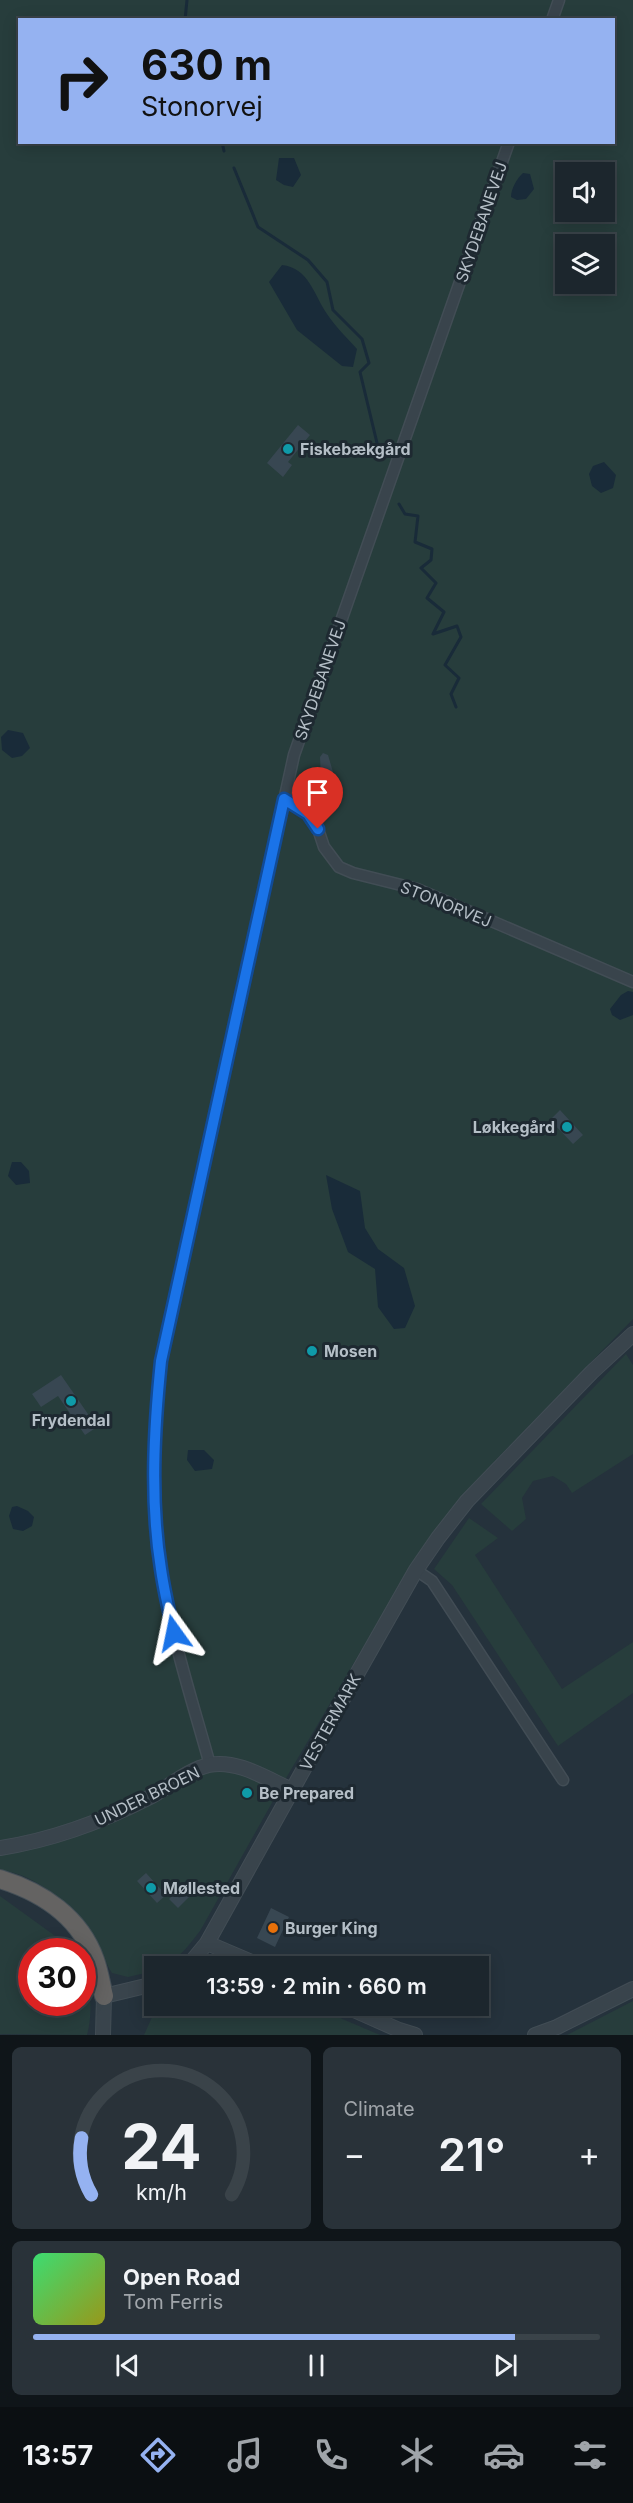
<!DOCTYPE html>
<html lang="en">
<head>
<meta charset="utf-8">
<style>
	:root { --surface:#1c262d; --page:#293239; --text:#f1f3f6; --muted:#a0a5aa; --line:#3a4349; --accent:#95b2f1 }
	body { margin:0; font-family:Inter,sans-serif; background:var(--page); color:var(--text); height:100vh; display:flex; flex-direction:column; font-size:22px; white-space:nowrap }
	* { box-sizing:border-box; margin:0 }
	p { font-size:20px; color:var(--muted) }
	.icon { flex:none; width:33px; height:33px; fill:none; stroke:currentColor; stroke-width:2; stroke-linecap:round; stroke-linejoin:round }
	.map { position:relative; height:2035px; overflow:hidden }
	.panel { display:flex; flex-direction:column; gap:12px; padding:12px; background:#0f1519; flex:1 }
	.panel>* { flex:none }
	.guide { position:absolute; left:18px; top:18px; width:597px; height:126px; border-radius:0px; box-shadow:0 3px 15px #0003,0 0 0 2px var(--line); background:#95b2f1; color:#111; overflow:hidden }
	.fabs { position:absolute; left:555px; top:162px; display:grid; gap:12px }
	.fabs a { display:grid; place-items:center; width:60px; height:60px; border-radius:0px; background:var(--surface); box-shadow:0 3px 15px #0003,0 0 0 2px var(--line); font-size:30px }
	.speed { position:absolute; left:18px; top:1938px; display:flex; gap:12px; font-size:30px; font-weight:700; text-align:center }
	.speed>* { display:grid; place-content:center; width:78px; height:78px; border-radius:50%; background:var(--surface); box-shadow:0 3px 15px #0003,0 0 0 2px var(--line); line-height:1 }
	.speed .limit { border:9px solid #d22; background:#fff; color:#111 }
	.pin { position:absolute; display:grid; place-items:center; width:51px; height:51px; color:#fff; margin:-62px -26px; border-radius:50% 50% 50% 0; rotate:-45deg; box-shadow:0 0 6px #0007 }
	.pin .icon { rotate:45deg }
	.me { position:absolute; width:66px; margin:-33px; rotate:348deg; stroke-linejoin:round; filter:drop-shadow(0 0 4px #0008) }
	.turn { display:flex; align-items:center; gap:21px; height:126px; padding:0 24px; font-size:27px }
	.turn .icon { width:78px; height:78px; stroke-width:2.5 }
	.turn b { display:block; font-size:42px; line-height:51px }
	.big { font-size:45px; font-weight:600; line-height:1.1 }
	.panel .widget { flex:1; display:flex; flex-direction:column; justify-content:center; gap:9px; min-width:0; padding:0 21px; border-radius:9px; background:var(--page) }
	.panel .dial { align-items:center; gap:0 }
	.dial svg { height:156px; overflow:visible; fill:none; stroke:var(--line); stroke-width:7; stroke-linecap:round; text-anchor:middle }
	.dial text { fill:var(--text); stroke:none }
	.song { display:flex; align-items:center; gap:18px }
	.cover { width:72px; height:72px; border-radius:9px; background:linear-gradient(135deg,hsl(140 70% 55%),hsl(60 70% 35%)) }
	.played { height:6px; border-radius:3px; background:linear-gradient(90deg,var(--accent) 85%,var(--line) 85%) }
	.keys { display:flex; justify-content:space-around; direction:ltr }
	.heat { display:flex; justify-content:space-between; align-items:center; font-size:33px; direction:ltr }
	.panel .tiles { flex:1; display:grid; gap:12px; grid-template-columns:1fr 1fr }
	.widget:last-child { grid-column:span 2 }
	.trip { position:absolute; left:144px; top:1956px; width:345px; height:60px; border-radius:0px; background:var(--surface); box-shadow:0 3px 15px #0003,0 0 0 2px var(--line); font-weight:600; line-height:60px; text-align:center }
	.dock { display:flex; height:96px; justify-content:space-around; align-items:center; background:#0b0f12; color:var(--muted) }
	.dock .icon { width:42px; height:42px }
	.dock .on { color:var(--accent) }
	.dock b { font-size:27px; color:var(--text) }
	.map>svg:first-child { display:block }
	.green { fill:#273d3c; fill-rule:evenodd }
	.water { fill:#192b39 }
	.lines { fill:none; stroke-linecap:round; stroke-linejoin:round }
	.stream { stroke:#192b39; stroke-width:3 }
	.building { fill:#384752 }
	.minor-casing { stroke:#424d55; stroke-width:13 }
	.tertiary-casing { stroke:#424d55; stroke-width:16 }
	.trunk-casing { stroke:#444f57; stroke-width:20 }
	.minor { stroke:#39444c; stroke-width:10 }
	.tertiary { stroke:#39444c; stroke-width:14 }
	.trunk { stroke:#646362; stroke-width:18 }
	.route-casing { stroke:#114b97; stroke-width:15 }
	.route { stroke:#1a73e8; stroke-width:10 }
	.culture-dot { fill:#0f9aa8; stroke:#1e2931; stroke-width:2 }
	.food-dot { fill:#e8710a; stroke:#1e2931; stroke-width:2 }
	.labels { text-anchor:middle; stroke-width:6; stroke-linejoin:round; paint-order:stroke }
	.street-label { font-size:16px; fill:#b5bfc7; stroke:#1e2931 }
	.poi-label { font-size:16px; font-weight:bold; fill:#b5bfc7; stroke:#1e2931; text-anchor:start }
</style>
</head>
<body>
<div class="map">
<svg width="633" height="2035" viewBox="0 0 633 2035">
	<rect width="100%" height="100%" fill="#25323c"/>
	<path class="green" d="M0,0h633v1319l-142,146 -44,50 -33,46 -132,224 -82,146c-12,15 -25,35 -46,35v5l-26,6 -16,-4c-6,-9 -9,-20 -15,-29 -20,-33 -56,-69 -97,-74zM20,20h594v122h-594zM566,172h38v40h-38zM566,244h38v40h-38z
		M626,1354l7,11v89l-61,39 -6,-9 -13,-8 -20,5 -11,17 4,21 -14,12 -31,-27z
		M469,1518l29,20 -23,17 87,134 71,-47v51l-75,53 -106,-161 -18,-16z
		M0,1896l58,42 14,13 -40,1v50h50l1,-35c8,21 10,46 4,68l-87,-1z
		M633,2001v34h-66z
		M157,2006h155l68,29h-236z"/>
	<path class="water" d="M279,158h15l7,17 -8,12 -9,-2 -8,-5z
		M523,173l7,1 4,15 -8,10 -9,1 -6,-3c0,-8 6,-19 12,-24z
		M282,265c27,3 32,30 45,49 8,12 20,24 30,35l-4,18 -11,-1 -45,-36 -28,-48z
		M604,462l12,13 -3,13 -12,5 -9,-7 -3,-12 4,-8z
		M8,730l15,3 7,15 -8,8 -10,2 -10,-8 -1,-13z
		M628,991l5,1v23l-13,5 -8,-5 -2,-6 11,-14z
		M12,1162h9l8,9 1,12 -14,2 -8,-9z
		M326,1175l34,16 5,37 13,21 26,19 11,38 -10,22 -11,1 -16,-22 -3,-38 -27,-17 -16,-43z
		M188,1450h16l10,10 -2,9 -17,2 -8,-11z
		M17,1506l11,5 6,6 -2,9 -9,5 -10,-2 -4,-13 3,-9z"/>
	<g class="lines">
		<path class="stream" d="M185,20l2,-20
			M222,142l2,9
			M234,168l24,59 50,33 19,22 6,28 29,29 7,24 -9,9 17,71
			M399,504l6,10 13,2 -3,26 17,7 -1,11 -10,8 15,15 -9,15 17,14 -11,22 24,-8 4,11 -16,28 14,13 -8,16 5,13"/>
	</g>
	<path class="building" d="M298,425l12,10 -22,27 4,3 -9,12 -16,-14z
		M323,753l5,2 5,17v6l-6,6 -6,-5 -1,-22z
		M560,1110l23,25 -10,9 -23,-24z
		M61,1375l36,52 -12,8 -27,-39 -17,11 -9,-13z
		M146,1873l20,22 -9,8 -20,-22z
		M182,1886l9,9 -13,13 -9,-9z
		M271,1908l18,9 -14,30 -18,-9z"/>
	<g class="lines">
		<defs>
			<path id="minor" d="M552,20l7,-20
				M284,799l24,15 10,15 6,18 15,20 14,6 64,16 216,93
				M416,1570l16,11 131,199
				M210,1765c-18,-65 -39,-129 -49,-195 -11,-68 -7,-141 0,-209l133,-606 215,-613"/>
			<path id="tertiary" d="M0,1848c52,-8 101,-26 148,-50 20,-10 39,-28 61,-33 28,-6 58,14 83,25
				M207,1943l54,23
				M188,1966l19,-23 138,-248 71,-125 22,-32 29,-37 125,-129 41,-38
				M345,2006l54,24 16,5
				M103,2035l1,-39 50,-12
				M535,2035l22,-8 76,-38"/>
			<path id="trunk" d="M0,1879c42,13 80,38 95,81 4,11 6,24 9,36"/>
		</defs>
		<use href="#minor" class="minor-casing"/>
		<use href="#tertiary" class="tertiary-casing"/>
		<use href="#trunk" class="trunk-casing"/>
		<use href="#minor" class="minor"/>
		<use href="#tertiary" class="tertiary"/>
		<use href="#trunk" class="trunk"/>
	</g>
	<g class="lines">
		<defs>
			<path id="route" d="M174,1633c-5,-21 -10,-43 -13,-64 -11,-68 -7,-140 0,-208l123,-562 24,15 10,15"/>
		</defs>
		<use href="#route" class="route-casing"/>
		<use href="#route" class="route"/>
	</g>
	<g class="culture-dot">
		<circle cx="288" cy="449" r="6"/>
		<circle cx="567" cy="1127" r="6"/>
		<circle cx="312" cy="1351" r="6"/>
		<circle cx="71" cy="1401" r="6"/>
		<circle cx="247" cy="1793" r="6"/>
		<circle cx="151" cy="1888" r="6"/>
	</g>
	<circle class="food-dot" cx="273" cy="1928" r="6"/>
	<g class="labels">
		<g class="street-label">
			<text transform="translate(481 222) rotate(-71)" y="6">SKYDEBANEVEJ</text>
			<text transform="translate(320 680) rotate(-71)" y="6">SKYDEBANEVEJ</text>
			<text transform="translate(446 904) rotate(22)" y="6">STONORVEJ</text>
			<text transform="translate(330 1722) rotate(-61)" y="6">VESTERMARK</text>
			<text transform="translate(147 1796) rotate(-26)" y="6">UNDER BROEN</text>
		</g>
		<g class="poi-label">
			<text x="300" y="455">Fiskebækgård</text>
			<text x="555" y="1133" text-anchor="end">Løkkegård</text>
			<text x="324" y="1357">Mosen</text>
			<text x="71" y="1426" text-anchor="middle">Frydendal</text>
			<text x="259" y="1799">Be Prepared</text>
			<text x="163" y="1894">Møllested</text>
			<text x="285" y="1934">Burger King</text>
		</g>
	</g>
</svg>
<div class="fabs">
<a><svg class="icon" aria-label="sound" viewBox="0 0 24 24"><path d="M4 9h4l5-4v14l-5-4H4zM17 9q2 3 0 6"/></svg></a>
<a><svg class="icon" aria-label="layers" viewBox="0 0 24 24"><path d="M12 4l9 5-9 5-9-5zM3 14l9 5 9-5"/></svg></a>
</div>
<div class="speed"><div class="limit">30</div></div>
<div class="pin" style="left:318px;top:829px;background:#d93025"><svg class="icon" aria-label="arrive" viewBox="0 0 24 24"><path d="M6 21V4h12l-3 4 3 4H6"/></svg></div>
<svg class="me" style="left:174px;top:1633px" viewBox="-20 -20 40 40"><path d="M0-17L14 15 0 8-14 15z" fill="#1a73e8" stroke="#fff" stroke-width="4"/></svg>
<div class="trip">13:59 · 2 min · 660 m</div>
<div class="guide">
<div class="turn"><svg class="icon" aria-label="right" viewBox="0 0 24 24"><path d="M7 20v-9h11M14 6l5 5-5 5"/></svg><div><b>630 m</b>Stonorvej</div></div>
</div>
</div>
<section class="panel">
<div class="tiles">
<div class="widget dial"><svg viewBox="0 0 100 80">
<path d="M14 69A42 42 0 1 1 86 69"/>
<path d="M14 69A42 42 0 0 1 9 40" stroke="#95b2f1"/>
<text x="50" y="56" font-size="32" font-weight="700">24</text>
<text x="50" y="72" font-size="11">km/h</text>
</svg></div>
<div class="widget"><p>Climate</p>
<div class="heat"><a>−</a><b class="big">21°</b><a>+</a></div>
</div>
<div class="widget">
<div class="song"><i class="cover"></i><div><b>Open Road</b><p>Tom Ferris</p></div></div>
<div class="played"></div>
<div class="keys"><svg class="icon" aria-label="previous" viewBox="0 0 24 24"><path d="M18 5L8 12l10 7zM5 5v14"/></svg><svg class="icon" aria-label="pause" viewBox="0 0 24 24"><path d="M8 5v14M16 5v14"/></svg><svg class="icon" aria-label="next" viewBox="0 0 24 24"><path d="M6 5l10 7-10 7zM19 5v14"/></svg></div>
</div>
</div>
</section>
<nav class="dock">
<b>13:57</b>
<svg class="icon on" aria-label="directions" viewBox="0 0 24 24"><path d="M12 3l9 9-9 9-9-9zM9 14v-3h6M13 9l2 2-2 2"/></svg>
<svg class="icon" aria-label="music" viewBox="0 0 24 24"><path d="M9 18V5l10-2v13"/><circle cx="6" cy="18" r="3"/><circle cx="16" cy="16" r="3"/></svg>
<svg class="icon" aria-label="phone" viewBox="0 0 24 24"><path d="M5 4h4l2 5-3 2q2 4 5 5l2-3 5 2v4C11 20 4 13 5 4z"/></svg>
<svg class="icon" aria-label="climate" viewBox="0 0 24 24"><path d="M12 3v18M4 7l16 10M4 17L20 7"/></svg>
<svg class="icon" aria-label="car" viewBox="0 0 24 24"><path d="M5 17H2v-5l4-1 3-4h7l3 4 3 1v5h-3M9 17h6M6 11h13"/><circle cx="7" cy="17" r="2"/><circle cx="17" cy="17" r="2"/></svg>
<svg class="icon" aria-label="filters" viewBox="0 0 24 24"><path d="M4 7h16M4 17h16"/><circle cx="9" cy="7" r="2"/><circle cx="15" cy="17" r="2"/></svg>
</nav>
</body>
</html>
